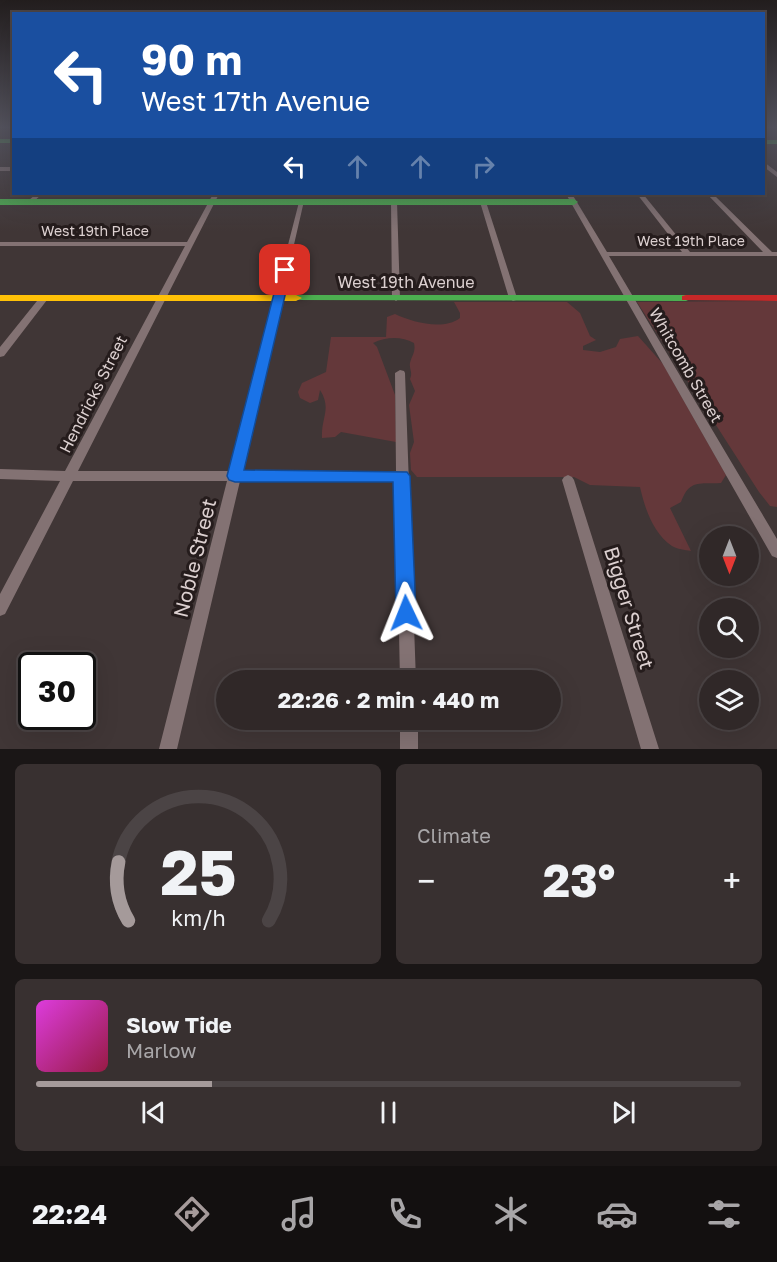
<!DOCTYPE html>
<html lang="en">
<head>
<meta charset="utf-8">
<style>
	:root { --surface:#302828; --page:#383030; --text:#f1f3f6; --muted:#a8a6a8; --line:#4b4445; --accent:#a59a9a }
	body { margin:0; font-family:"Golos Text",sans-serif; background:var(--page); color:var(--text); height:100vh; display:flex; flex-direction:column; font-size:22px; white-space:nowrap }
	* { box-sizing:border-box; margin:0 }
	p { font-size:20px; color:var(--muted) }
	.icon { flex:none; width:33px; height:33px; fill:none; stroke:currentColor; stroke-width:2; stroke-linecap:round; stroke-linejoin:round }
	.map { position:relative; height:749px; overflow:hidden }
	.sheet { display:flex; flex-direction:column; gap:15px; padding:15px; background:#1a1616; flex:1 }
	.sheet>* { flex:none }
	.banner { position:absolute; left:12px; top:12px; width:753px; height:183px; border-radius:0px; box-shadow:0 6px 24px #0002,0 0 0 2px var(--line); background:#1a4fa0; color:#fff; overflow:hidden }
	.needle { width:39px; rotate:180deg }
	.fabs { position:absolute; left:699px; top:526px; display:grid; gap:12px }
	.fabs a { display:grid; place-items:center; width:60px; height:60px; border-radius:50%; background:var(--surface); box-shadow:0 6px 24px #0002,0 0 0 2px var(--line); font-size:30px }
	.speed { position:absolute; left:18px; top:652px; display:flex; gap:12px; font-size:30px; font-weight:700; text-align:center }
	.speed>* { display:grid; place-content:center; width:78px; height:78px; border-radius:50%; background:var(--surface); box-shadow:0 6px 24px #0002,0 0 0 2px var(--line); line-height:1 }
	.speed .limit { border:3px solid #111; border-radius:9px; background:#fff; color:#111 }
	.pin { position:absolute; display:grid; place-items:center; width:51px; height:51px; color:#fff; margin:-26px; border-radius:12px; box-shadow:0 3px 9px #0006 }
	.me { position:absolute; width:66px; margin:-33px; rotate:358deg; stroke-linejoin:round; filter:drop-shadow(0 0 4px #0008) }
	.turn { display:flex; align-items:center; gap:21px; height:126px; padding:0 30px; font-size:27px }
	.turn .icon { width:78px; height:78px; stroke-width:2.5 }
	.turn b { display:block; font-size:42px; line-height:51px }
	.lanes { display:flex; align-items:center; height:57px; padding:0 30px; background:#0003; justify-content:center; gap:30px; direction:ltr }
	.lanes .off { opacity:.35 }
	.big { font-size:45px; font-weight:700; line-height:1.1 }
	.sheet .tile { flex:1; display:flex; flex-direction:column; justify-content:center; gap:9px; min-width:0; padding:0 21px; border-radius:9px; background:var(--page) }
	.sheet .dial { align-items:center; gap:0 }
	.dial svg { height:156px; overflow:visible; fill:none; stroke:var(--line); stroke-width:7; stroke-linecap:round; text-anchor:middle }
	.dial text { fill:var(--text); stroke:none }
	.song { display:flex; align-items:center; gap:18px }
	.cover { width:72px; height:72px; border-radius:9px; background:linear-gradient(135deg,hsl(300 70% 55%),hsl(340 70% 35%)) }
	.played { height:6px; border-radius:3px; background:linear-gradient(90deg,var(--accent) 25%,var(--line) 25%) }
	.keys { display:flex; justify-content:space-around; direction:ltr }
	.heat { display:flex; justify-content:space-between; align-items:center; font-size:33px; direction:ltr }
	.sheet .tiles { flex:1; display:grid; gap:15px; grid-template-columns:1fr 1fr }
	.tile:last-child { grid-column:span 2 }
	.trip { position:absolute; left:216px; top:670px; width:345px; height:60px; border-radius:30px; background:var(--surface); box-shadow:0 6px 24px #0002,0 0 0 2px var(--line); font-weight:700; line-height:60px; text-align:center }
	.menu { display:flex; height:96px; justify-content:space-around; align-items:center; background:#131010; color:var(--muted) }
	.menu .icon { width:42px; height:42px }
	.menu .current { color:var(--accent) }
	.menu b { font-size:27px; color:var(--text) }
	.map>svg:first-child { display:block }
	.green { fill:#64383a }
	.lines { fill:none; stroke-linecap:round; stroke-linejoin:round }
	.street { fill:#837273; fill-rule:evenodd }
	.fast { fill:#4caf50; fill-rule:evenodd }
	.slow { fill:#ffc107; fill-rule:evenodd }
	.jam { fill:#c62828; fill-rule:evenodd }
	.route { fill:#1a73e8; stroke:#114b97; stroke-width:1.5 }
	.labels { text-anchor:middle; stroke-width:6; stroke-linejoin:round; paint-order:stroke }
	.far-street-label { font-size:14px; fill:#dcd0d0; stroke:#251c1c }
	.street-label { font-size:16px; fill:#dcd0d0; stroke:#251c1c }
	.near-street-label { font-size:20px; fill:#dcd0d0; stroke:#251c1c }
</style>
</head>
<body>
<div class="map">
<svg width="777" height="749" viewBox="0 0 777 749">
	<rect width="100%" height="100%" fill="#403636"/>
	<path class="green" d="M777,301v206l-7,-1 -11,-14 -122,-190z
		M454,302h113l13,11 10,23 6,4 -13,6v4l17,2 16,-5 4,-8 18,-3 25,28 63,111 -5,8c-21,1 -32,-4 -40,19l-11,6 21,43c-6,-1 -14,-2 -19,-5 -19,-13 -27,-37 -32,-59l-50,-2 -16,-8h-157l-6,-7 -1,-17 4,-11 -5,-37 6,-14 -5,-12c3,-7 -1,-10 0,-16 2,-8 6,-11 4,-20 -13,-7 -28,-6 -41,0l4,4 18,48 1,47 -55,-10 -6,5 -13,1c-1,-21 10,-29 -2,-48l-2,10 -8,3 -10,-5 -2,-6 4,-9 24,-11 5,-35h55l1,-20 8,-3c17,8 48,17 65,4v-5z"/>
	<g class="lines">
		<path class="street" d="M764,162l13,10v5l-13,-10z
			M0,167h14v4h-14z
			M36,194h6l-10,9h-4v-2z
			M213,194h6l-141,277h152l69,-269 5,-1 -62,270h154l-1,-98 5,-3 4,1 1,2 11,308h-16l-4,-200h-156l-63,268h-18l68,-268h-154l-68,133 -5,2v-22l60,-113 -60,-2v-10l65,2 120,-225h-185v-4h187z
			M566,194h6l35,58h75l-45,-58h6l47,58h73l-56,-58h6l59,58h5v4h-168l168,283v19l-5,-2z
			M394,200l3,2 3,96 -4,3 -4,-3 -1,-96z
			M483,200l3,2 31,96 -1,2 -3,1 -4,-3 -29,-96z
			M44,295l4,3 -1,2 -43,56 -4,1v-10l41,-51z
			M568,475l4,2 2,3 85,269h-18l-79,-269 2,-3z
			M400,720h18v29h-18z"/>
		<path class="fast" d="M0,139h14v4h-14z
			M764,140h13v4h-13z
			M0,199h574l4,3 -4,3h-574z
			M296,295h390l6,3 -6,3 -394,-1 -2,-2z"/>
		<path class="slow" d="M0,295h296l6,3 -6,3h-296z"/>
		<path class="jam" d="M686,295h91v6l-95,-1v-4z"/>
	</g>
	<linearGradient id="sky" x2="0" y2="1"><stop stop-color="#231e1e"/><stop offset="0.55" stop-color="#53525d"/><stop offset="1" stop-color="#53525d" stop-opacity="0"/></linearGradient>
	<rect width="777" height="231" fill="url(#sky)"/>
	<path class="route" d="M285,266l6,4 -47,200 163,2 3,4 6,137 -3,7 -7,2 -8,-2 -2,-7 -3,-131h-158l-6,-2 -2,-4 53,-206z"/>
	<g class="labels">
		<g class="far-street-label">
			<text x="95" y="236">West 19th Place</text>
			<text x="691" y="246">West 19th Place</text>
		</g>
		<g class="street-label">
			<text x="406" y="288">West 19th Avenue</text>
			<text transform="translate(686 365) rotate(60)" y="6">Whitcomb Street</text>
			<text transform="translate(93 394) rotate(-63)" y="6">Hendricks Street</text>
		</g>
		<g class="near-street-label">
			<text transform="translate(195 558) rotate(-76)" y="7">Noble Street</text>
			<text transform="translate(629 608) rotate(73)" y="7">Bigger Street</text>
		</g>
	</g>
</svg>
<div class="fabs">
<a><svg class="needle" viewBox="-14 -14 28 28"><path d="M0-13l5 13h-10z" fill="#e53935"/><path d="M0 13l5-13h-10z" fill="#a8a6a8"/></svg></a>
<a><svg class="icon" aria-label="search" viewBox="0 0 24 24"><circle cx="10" cy="10" r="6"/><path d="M15 15l6 6"/></svg></a>
<a><svg class="icon" aria-label="layers" viewBox="0 0 24 24"><path d="M12 4l9 5-9 5-9-5zM3 14l9 5 9-5"/></svg></a>
</div>
<div class="speed"><div class="limit">30</div></div>
<div class="pin" style="left:285px;top:270px;background:#d93025"><svg class="icon" aria-label="arrive" viewBox="0 0 24 24"><path d="M6 21V4h12l-3 4 3 4H6"/></svg></div>
<svg class="me" style="left:406px;top:613px" viewBox="-20 -20 40 40"><path d="M0-17L14 15 0 8-14 15z" fill="#1a73e8" stroke="#fff" stroke-width="4"/></svg>
<div class="trip">22:26 · 2 min · 440 m</div>
<div class="banner">
<div class="turn"><svg class="icon" aria-label="left" viewBox="0 0 24 24"><path d="M17 20v-9H6M10 6l-5 5 5 5"/></svg><div><b>90 m</b>West 17th Avenue</div></div>
<div class="lanes"><svg class="icon" aria-label="left" viewBox="0 0 24 24"><path d="M17 20v-9H6M10 6l-5 5 5 5"/></svg><svg class="icon off" aria-label="ahead" viewBox="0 0 24 24"><path d="M12 20V5M6 11l6-6 6 6"/></svg><svg class="icon off" aria-label="ahead" viewBox="0 0 24 24"><path d="M12 20V5M6 11l6-6 6 6"/></svg><svg class="icon off" aria-label="right" viewBox="0 0 24 24"><path d="M7 20v-9h11M14 6l5 5-5 5"/></svg></div>
</div>
</div>
<section class="sheet">
<div class="tiles">
<div class="tile dial"><svg viewBox="0 0 100 80">
<path d="M14 69A42 42 0 1 1 86 69"/>
<path d="M14 69A42 42 0 0 1 9 39" stroke="#a59a9a"/>
<text x="50" y="56" font-size="32" font-weight="700">25</text>
<text x="50" y="72" font-size="11">km/h</text>
</svg></div>
<div class="tile"><p>Climate</p>
<div class="heat"><a>−</a><b class="big">23°</b><a>+</a></div>
</div>
<div class="tile">
<div class="song"><i class="cover"></i><div><b>Slow Tide</b><p>Marlow</p></div></div>
<div class="played"></div>
<div class="keys"><svg class="icon" aria-label="previous" viewBox="0 0 24 24"><path d="M18 5L8 12l10 7zM5 5v14"/></svg><svg class="icon" aria-label="pause" viewBox="0 0 24 24"><path d="M8 5v14M16 5v14"/></svg><svg class="icon" aria-label="next" viewBox="0 0 24 24"><path d="M6 5l10 7-10 7zM19 5v14"/></svg></div>
</div>
</div>
</section>
<nav class="menu">
<b>22:24</b>
<svg class="icon current" aria-label="directions" viewBox="0 0 24 24"><path d="M12 3l9 9-9 9-9-9zM9 14v-3h6M13 9l2 2-2 2"/></svg>
<svg class="icon" aria-label="music" viewBox="0 0 24 24"><path d="M9 18V5l10-2v13"/><circle cx="6" cy="18" r="3"/><circle cx="16" cy="16" r="3"/></svg>
<svg class="icon" aria-label="phone" viewBox="0 0 24 24"><path d="M5 4h4l2 5-3 2q2 4 5 5l2-3 5 2v4C11 20 4 13 5 4z"/></svg>
<svg class="icon" aria-label="climate" viewBox="0 0 24 24"><path d="M12 3v18M4 7l16 10M4 17L20 7"/></svg>
<svg class="icon" aria-label="car" viewBox="0 0 24 24"><path d="M5 17H2v-5l4-1 3-4h7l3 4 3 1v5h-3M9 17h6M6 11h13"/><circle cx="7" cy="17" r="2"/><circle cx="17" cy="17" r="2"/></svg>
<svg class="icon" aria-label="filters" viewBox="0 0 24 24"><path d="M4 7h16M4 17h16"/><circle cx="9" cy="7" r="2"/><circle cx="15" cy="17" r="2"/></svg>
</nav>
</body>
</html>
